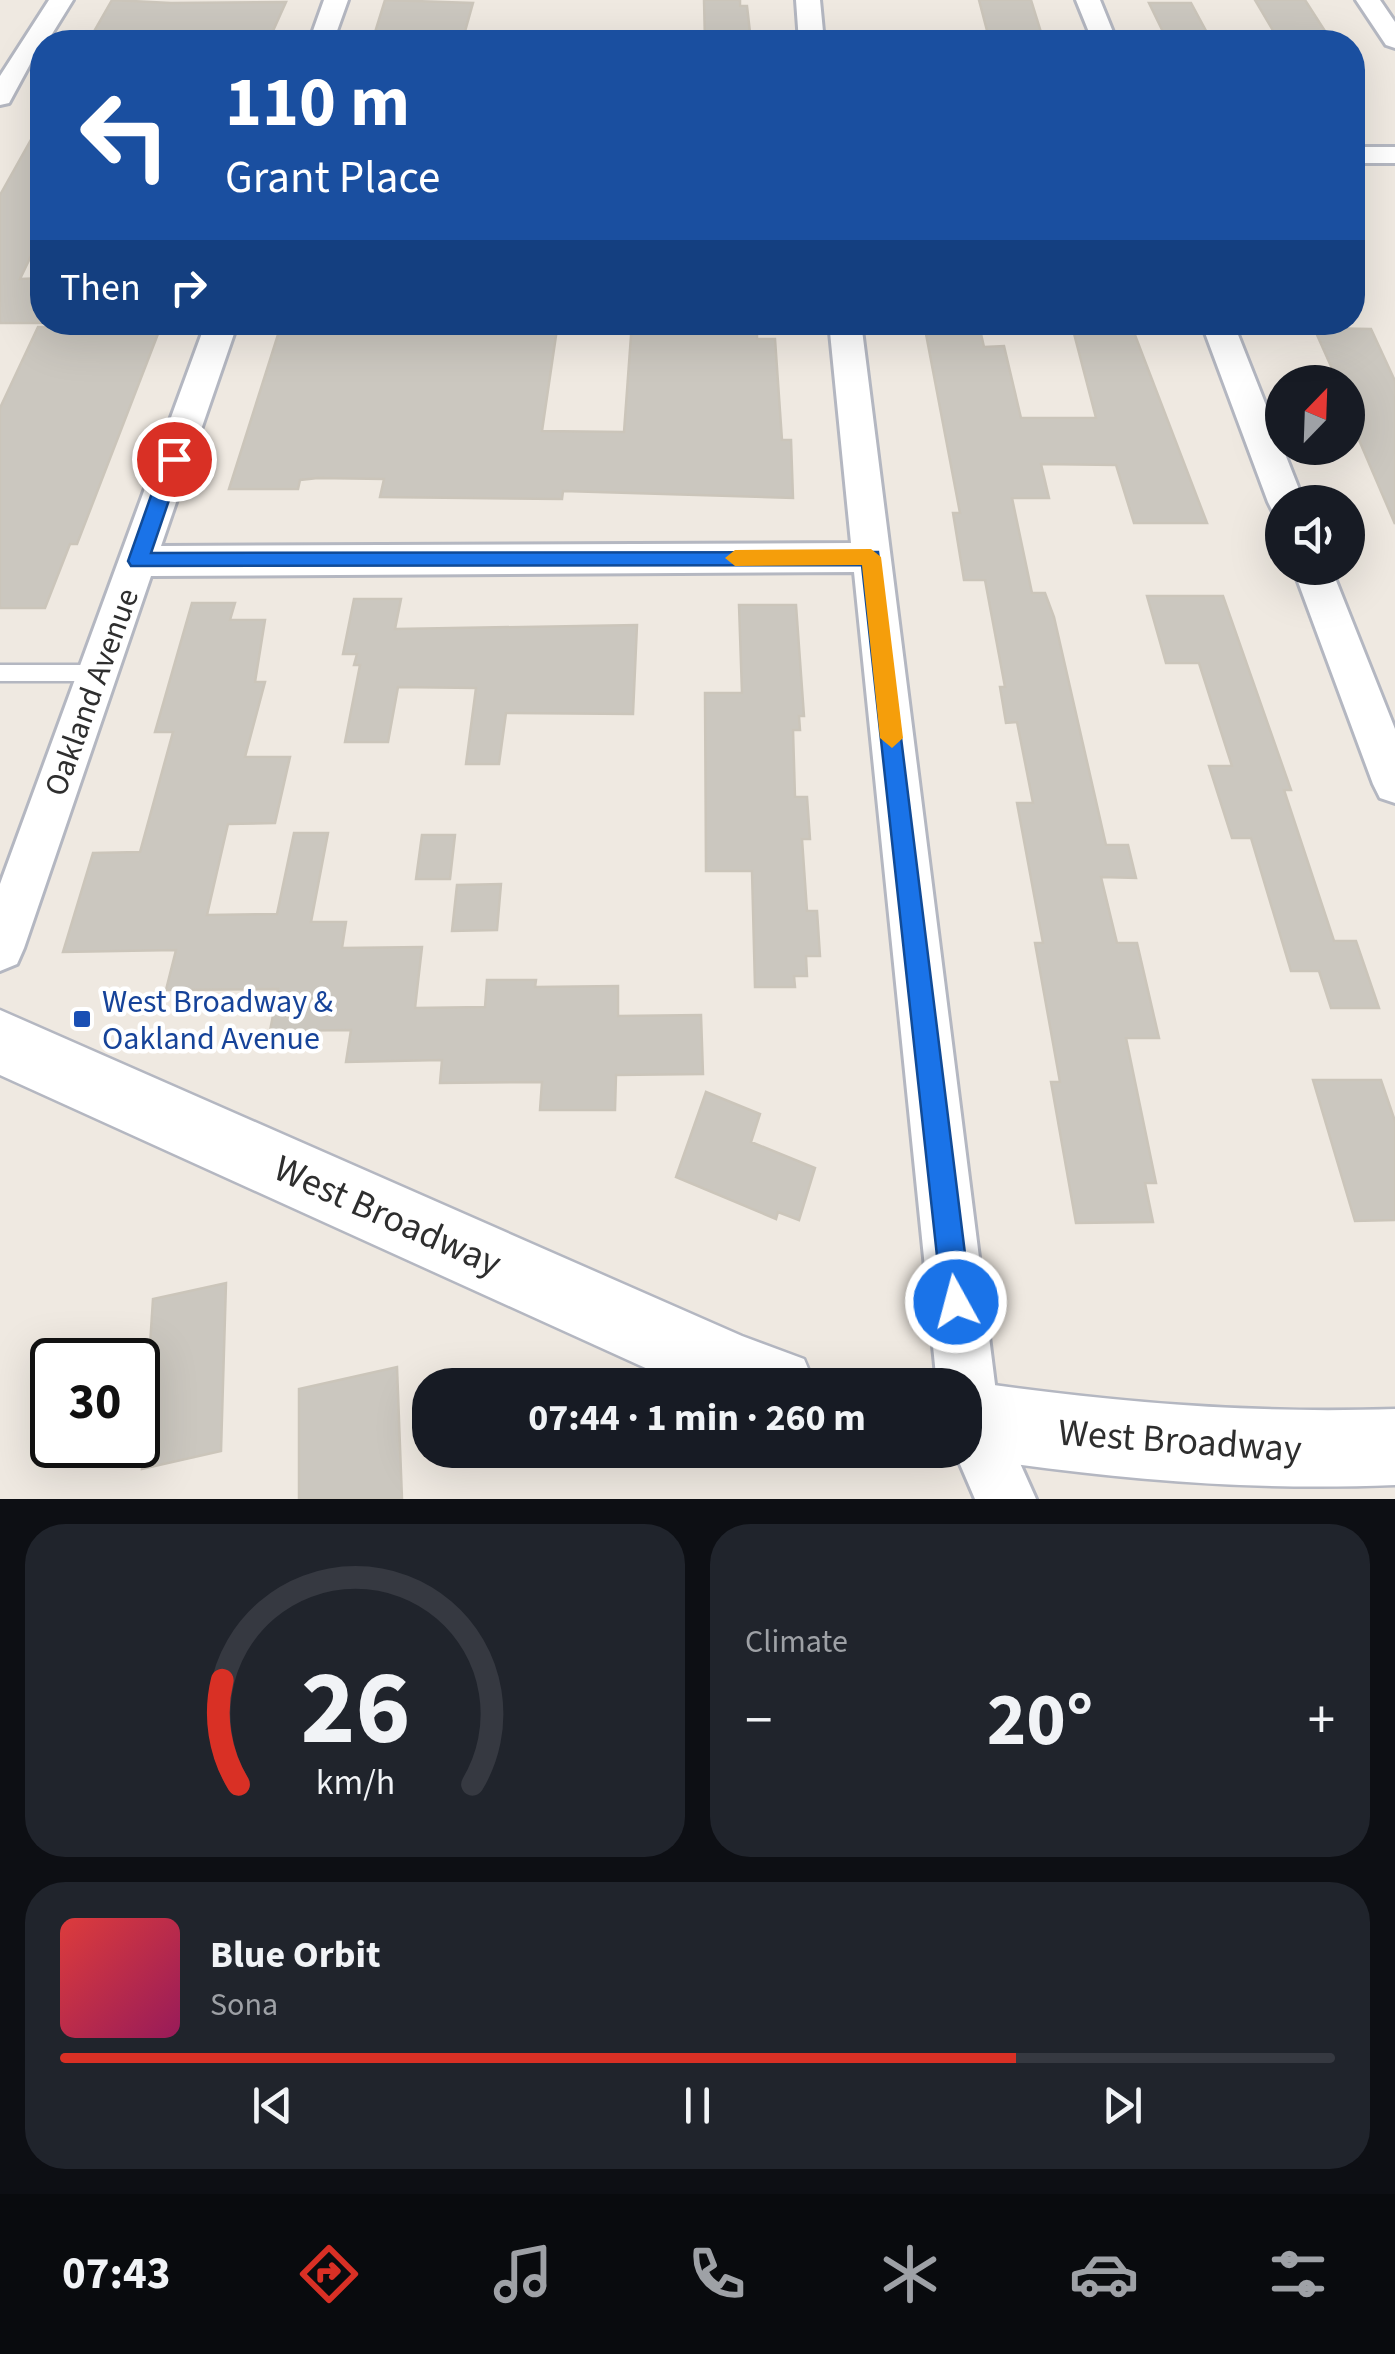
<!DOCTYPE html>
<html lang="en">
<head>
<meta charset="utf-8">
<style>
	:root { --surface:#171b24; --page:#20242c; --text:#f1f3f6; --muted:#9ea1a6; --line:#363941; --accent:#d93025 }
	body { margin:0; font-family:"Source Sans 3",sans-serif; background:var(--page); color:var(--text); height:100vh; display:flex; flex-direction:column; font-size:38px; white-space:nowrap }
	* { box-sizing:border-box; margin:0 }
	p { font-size:32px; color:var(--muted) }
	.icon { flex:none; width:55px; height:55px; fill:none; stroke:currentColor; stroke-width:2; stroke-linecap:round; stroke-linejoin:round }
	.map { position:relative; height:1499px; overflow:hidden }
	.details { display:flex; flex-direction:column; gap:25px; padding:25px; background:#0d0f14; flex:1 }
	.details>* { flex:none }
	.banner { position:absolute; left:30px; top:30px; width:1335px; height:305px; border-radius:40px; box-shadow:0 10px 40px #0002; background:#1a4fa0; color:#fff; overflow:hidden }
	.needle { width:65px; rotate:23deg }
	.tools { position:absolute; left:1265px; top:365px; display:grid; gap:20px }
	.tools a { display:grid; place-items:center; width:100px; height:100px; border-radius:50%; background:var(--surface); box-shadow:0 10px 40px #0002; font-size:50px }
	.speed { position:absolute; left:30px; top:1338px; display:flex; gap:20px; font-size:50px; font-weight:700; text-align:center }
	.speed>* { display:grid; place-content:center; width:130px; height:130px; border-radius:50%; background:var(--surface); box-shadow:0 10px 40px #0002; line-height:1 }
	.speed .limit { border:5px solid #111; border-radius:15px; background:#fff; color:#111 }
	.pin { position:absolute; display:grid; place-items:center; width:85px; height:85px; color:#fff; margin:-42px; border:5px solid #fff; border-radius:50%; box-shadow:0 2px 10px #0007 }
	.me { position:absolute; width:110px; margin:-55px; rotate:353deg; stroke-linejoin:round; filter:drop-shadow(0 0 8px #0008) }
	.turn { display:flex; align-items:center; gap:35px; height:210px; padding:0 30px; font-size:45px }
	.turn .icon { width:130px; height:130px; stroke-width:2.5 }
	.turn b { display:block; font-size:70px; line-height:85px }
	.then { display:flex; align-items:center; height:95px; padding:0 30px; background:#0003; gap:20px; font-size:38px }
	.big { font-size:75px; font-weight:700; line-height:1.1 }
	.details .card { flex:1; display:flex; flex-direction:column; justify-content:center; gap:15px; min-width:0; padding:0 35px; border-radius:40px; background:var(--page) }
	.details .dial { align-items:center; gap:0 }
	.dial svg { height:260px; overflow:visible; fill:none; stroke:var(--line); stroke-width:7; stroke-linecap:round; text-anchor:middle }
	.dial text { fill:var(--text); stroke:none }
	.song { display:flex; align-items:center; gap:30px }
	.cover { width:120px; height:120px; border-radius:15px; background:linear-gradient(135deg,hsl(0 70% 55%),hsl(330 70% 35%)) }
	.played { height:10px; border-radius:5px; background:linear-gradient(90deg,var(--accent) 75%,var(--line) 75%) }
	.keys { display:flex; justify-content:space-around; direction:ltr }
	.heat { display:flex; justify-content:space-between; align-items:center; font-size:55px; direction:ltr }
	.details .tiles { flex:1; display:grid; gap:25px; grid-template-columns:1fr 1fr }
	.card:last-child { grid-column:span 2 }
	.trip { position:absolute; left:412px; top:1368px; width:570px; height:100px; border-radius:40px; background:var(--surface); box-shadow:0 10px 40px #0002; font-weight:700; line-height:100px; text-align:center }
	.tabs { display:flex; height:160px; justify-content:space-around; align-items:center; background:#090b0e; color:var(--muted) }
	.tabs .icon { width:70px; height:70px }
	.tabs .active { color:var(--accent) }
	.tabs b { font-size:45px; color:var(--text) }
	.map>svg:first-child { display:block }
	.building { fill:#cbc7bf; stroke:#cbc5ba; stroke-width:2.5 }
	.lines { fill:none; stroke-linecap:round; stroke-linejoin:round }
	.lane-casing { stroke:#b4b7c1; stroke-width:5 }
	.street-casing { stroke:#b4b7c1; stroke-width:6 }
	.secondary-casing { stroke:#b4b7c1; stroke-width:5 }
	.lane { fill:#fff; fill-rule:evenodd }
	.street { fill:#fff; fill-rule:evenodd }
	.secondary { fill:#fff; fill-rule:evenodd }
	.route { fill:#1a73e8; stroke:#114b97; stroke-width:2.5 }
	.slow { fill:#f59e0b }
	.transit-dot { fill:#1a4fb4; stroke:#fff; stroke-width:4 }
	.labels { text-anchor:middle; stroke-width:9; stroke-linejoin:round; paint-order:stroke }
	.street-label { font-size:32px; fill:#2e2e2e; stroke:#fff }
	.transit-label { font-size:32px; fill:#164399; stroke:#fff; text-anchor:start }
	.near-street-label { font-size:38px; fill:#2e2e2e; stroke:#fff }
</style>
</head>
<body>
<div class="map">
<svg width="1395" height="1499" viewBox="0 0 1395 1499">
	<rect width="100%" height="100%" fill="#efe9e1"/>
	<path class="building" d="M112,0l59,3 115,-1 -18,40h-180z
		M385,0l88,3 -11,39h-90z
		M704,0h36v6h7l4,35 -46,1z
		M979,0h52l13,42h-54z
		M1255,0h50l27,42h-42l-4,-8h-11z
		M1149,3h42l21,39h-44z
		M42,120v113l-22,46 22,-1v45h-42v-128z
		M282,322h276l-16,109 82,1 8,-110h125v17h18l7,101h9l2,58 -230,-7 -1,8 -182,-2 4,-18 -66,-1 -18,2 -2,9h-69z
		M1071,322h59l77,201h-73l-18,-58 -75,-1 8,34h-37l20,95h13l9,24 52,228h22l8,33 -35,-1 16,66h20l22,95h-33l30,145h-11l8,39 -77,1 -25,-141h9l-25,-139h8l-26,-140h16l-16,-81 -11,1 -6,-36h5l-20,-107h-21l-11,-67h7l-34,-179h55l3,13 20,-1 17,72h75z
		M161,326l-84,218h-7l-25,64h-45v-200l38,-81z
		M1314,328l57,1 24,52v143l-42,-98 -5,-44h-10z
		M1147,596h76l68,194h-7l50,151h22l23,67h-48l-12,-37h-28l-40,-133h-19l-23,-72h23l-33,-103h-33z
		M354,599h47l-6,30 242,-4 -4,89 -127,-1 -7,51h-33l10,-76 -78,-1 -10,55h-43l15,-77h-6l3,-11h-14z
		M192,603h43l-5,17h35l-10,62h10l-20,75h45l-15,66 -47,1 -21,91 70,-1 17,-81h34l-17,89h35l-4,26 80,-1 -7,61 70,-1 2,-27h49l-1,7 83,-1v30l83,-1 2,59 -87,1 -1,35h-75l2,-28 -102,1 2,-23 -96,2 5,-32 -81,1 8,-42 -112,1 10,-40 -113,2 30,-99 47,-1 33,-120h-18z
		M739,605h57l8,111h-5l1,14h-7l2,67h12l3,42h-8l5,72h10l3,45h-14l1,20h-13l1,11h-40l-3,-116h-46l-1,-178h37z
		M422,835h33l-5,44h-34z
		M501,884l-4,46 -45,1 5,-46z
		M1313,1080h68l14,41v99l-40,1z
		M706,1092l54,22 -9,28 64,26 -16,52 -21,-8 -2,7 -100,-42z
		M226,1283l-5,168 -79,18 11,-170z
		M397,1367l5,132h-103v-110z"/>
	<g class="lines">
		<defs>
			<path id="lane" d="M0,665h97l7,2 3,6 -3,6 -7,2h-97z"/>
			<path id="street" d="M49,0h24l-26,42h-5l-33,61 -9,2v-29z
				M324,0h24l-15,42h-24z
				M796,0h24l4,42h-25z
				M1076,0h24l17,42h-24z
				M1356,0h24l15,22v26l-9,-3z
				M1352,147h43v16h-43z
				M206,322h32l-77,224 690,-3 -22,-221h32l138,1094 37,83h-61l-21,-49h11v-65h-28l-83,-813 -703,4 -127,372 -7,16 -17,7v-87z
				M1201,322h32l71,180h-22v12l-9,-2 -5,-10z
				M1293,568h38l64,161v74l-15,-5 -7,-14z"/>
			<path id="secondary" d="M0,1010l742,326 62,23 11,26h-132l-683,-310z
				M965,1381c148,21 281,33 430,28v76c-152,6 -281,-6 -430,-28l-17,-7h17v-65h-10z"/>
		</defs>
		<use href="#lane" class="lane-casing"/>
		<use href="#street" class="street-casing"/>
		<use href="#secondary" class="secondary-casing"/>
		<use href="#lane" class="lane"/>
		<use href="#street" class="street"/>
		<use href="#secondary" class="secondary"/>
	</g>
	<path class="route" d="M174,452l9,7 -32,94 727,-1 93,750 -4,11 -11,4 -10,-4 -4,-11 -80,-737 -731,1 -3,-5 36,-102z"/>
	<path class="slow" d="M871,549l10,8 22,181 -11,10 -12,-10 -18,-173 -127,1 -10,-8 10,-8z"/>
	<rect class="transit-dot" x="72" y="1009" width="20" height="20" rx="5"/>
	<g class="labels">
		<g class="street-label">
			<text transform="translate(91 692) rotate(-70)" y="11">Oakland Avenue</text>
		</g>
		<g class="transit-label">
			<text x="102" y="1012">West Broadway &amp;<tspan x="102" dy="37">Oakland Avenue</tspan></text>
		</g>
		<g class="near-street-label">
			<text transform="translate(388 1215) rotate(24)" y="13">West Broadway</text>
			<text transform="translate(1180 1440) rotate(4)" y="13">West Broadway</text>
		</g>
	</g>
</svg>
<div class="tools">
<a><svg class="needle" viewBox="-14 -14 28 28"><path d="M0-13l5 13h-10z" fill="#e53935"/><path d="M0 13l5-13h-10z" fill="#9ea1a6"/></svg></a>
<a><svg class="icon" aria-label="sound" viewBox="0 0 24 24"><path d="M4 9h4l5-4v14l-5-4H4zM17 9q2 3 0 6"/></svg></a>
</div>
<div class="speed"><div class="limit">30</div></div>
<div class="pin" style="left:174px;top:459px;background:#d93025"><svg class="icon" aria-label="arrive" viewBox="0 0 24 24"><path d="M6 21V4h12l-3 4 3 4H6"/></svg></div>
<svg class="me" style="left:956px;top:1302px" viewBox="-20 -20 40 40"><circle r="17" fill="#1a73e8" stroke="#fff" stroke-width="3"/><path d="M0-11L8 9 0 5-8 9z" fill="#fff"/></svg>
<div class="trip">07:44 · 1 min · 260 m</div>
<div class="banner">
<div class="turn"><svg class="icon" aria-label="left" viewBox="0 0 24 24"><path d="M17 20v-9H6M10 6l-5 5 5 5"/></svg><div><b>110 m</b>Grant Place</div></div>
<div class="then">Then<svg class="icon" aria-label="right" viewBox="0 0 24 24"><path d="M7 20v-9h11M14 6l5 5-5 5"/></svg></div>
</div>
</div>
<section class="details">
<div class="tiles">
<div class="card dial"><svg viewBox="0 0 100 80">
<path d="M14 69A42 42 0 1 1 86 69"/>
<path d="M14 69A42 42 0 0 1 9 37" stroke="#d93025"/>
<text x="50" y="56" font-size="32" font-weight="700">26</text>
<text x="50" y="72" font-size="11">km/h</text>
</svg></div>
<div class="card"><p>Climate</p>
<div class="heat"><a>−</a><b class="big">20°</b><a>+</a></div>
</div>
<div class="card">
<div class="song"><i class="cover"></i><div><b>Blue Orbit</b><p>Sona</p></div></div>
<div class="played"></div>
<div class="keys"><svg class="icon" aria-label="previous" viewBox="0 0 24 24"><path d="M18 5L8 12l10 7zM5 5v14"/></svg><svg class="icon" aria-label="pause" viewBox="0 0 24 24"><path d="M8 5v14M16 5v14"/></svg><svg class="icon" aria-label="next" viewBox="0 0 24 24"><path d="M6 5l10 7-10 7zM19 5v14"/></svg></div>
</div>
</div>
</section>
<nav class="tabs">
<b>07:43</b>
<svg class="icon active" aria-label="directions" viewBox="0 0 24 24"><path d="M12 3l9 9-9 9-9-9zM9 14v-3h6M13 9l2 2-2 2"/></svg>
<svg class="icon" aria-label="music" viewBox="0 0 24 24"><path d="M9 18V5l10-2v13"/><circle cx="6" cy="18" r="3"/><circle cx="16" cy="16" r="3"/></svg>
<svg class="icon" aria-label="phone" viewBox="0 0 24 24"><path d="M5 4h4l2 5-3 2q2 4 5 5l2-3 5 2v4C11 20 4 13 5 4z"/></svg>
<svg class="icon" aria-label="climate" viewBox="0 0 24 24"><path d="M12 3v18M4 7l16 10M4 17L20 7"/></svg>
<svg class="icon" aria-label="car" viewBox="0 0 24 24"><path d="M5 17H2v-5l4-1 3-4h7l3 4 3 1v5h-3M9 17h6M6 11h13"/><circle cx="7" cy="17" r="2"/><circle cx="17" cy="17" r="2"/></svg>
<svg class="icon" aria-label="filters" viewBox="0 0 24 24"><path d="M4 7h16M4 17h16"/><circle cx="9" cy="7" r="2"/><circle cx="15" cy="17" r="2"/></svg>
</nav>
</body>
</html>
